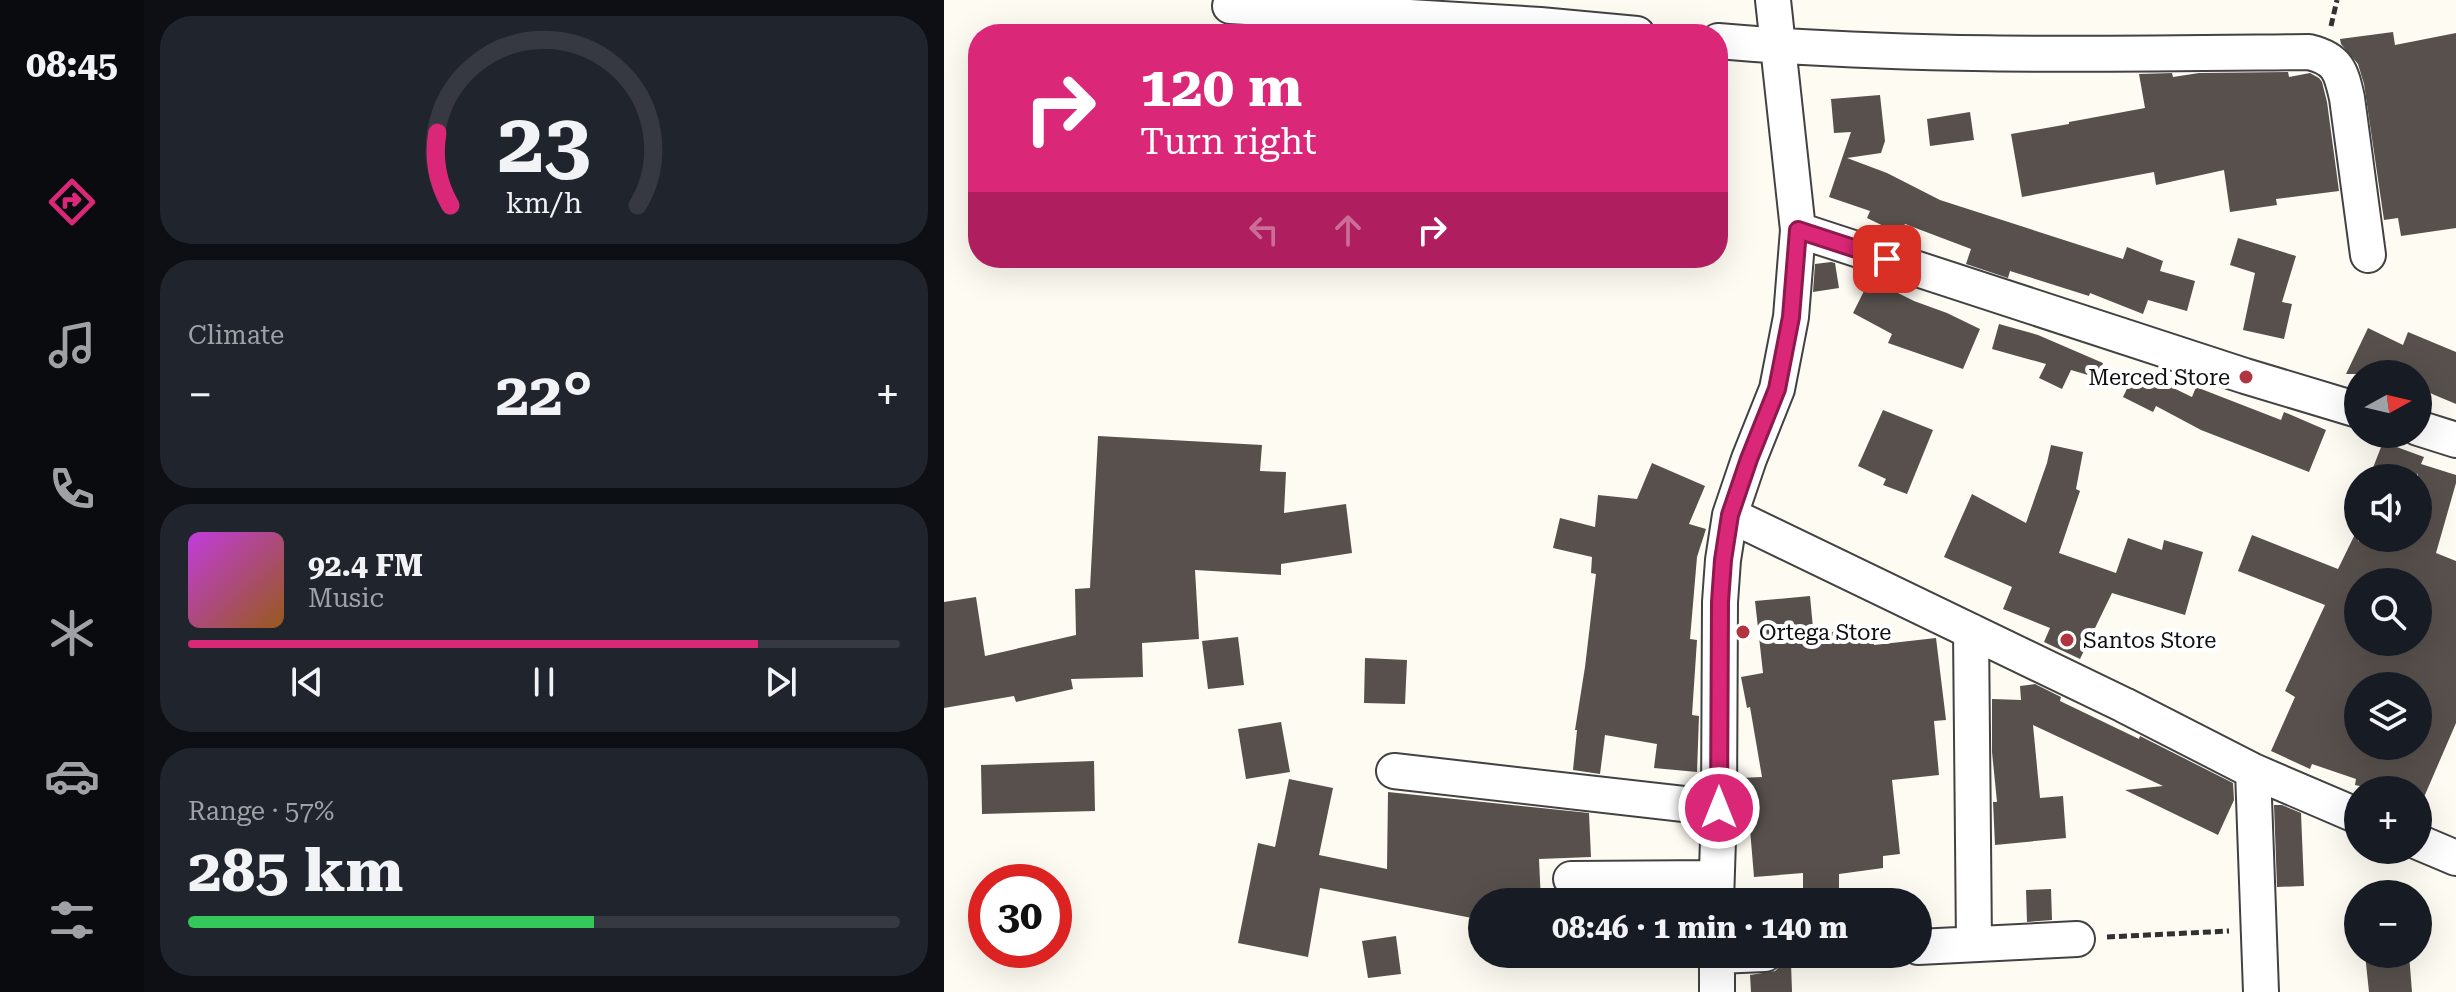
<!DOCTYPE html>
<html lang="en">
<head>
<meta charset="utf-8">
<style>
	:root { --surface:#171b24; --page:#20242c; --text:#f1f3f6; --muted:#9ea1a6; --line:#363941; --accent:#db2777 }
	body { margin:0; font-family:"Roboto Serif",serif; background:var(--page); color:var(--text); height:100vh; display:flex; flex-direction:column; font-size:30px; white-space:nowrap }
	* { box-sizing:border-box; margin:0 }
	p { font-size:26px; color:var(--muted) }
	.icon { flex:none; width:44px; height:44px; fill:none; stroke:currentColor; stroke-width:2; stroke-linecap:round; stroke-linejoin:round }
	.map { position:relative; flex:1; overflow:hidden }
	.side { display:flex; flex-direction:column; gap:16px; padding:16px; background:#0d0f14; width:800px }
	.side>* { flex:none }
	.top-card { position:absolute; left:24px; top:24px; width:760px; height:244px; border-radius:32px; box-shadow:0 8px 32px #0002; background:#db2777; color:#fff; overflow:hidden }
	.needle { width:52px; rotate:82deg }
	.buttons { position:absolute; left:1400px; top:360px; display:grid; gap:16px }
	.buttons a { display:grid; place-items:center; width:88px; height:88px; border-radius:50%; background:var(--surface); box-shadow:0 8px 32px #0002; font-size:40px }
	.speed { position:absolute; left:24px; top:864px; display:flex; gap:16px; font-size:40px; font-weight:700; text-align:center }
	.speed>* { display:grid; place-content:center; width:104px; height:104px; border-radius:50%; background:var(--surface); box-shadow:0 8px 32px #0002; line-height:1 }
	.speed .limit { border:12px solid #d22; background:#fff; color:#111 }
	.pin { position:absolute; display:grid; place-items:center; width:68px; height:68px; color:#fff; margin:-34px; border-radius:16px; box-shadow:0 4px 12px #0006 }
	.me { position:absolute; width:88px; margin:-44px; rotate:0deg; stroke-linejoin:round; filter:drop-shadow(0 0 6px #0008) }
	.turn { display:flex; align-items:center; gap:28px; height:168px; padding:0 40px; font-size:36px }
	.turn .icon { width:104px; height:104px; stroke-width:2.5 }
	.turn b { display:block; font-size:56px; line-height:68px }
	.lanes { display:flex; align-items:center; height:76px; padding:0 40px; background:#0003; justify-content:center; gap:40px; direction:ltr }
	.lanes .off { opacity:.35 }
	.big { font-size:60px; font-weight:700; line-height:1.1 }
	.side .tile { flex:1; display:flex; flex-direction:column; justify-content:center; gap:12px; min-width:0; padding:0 28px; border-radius:32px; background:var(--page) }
	.side .dial { align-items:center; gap:0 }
	.dial svg { height:208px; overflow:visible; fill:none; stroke:var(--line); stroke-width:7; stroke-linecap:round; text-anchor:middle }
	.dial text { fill:var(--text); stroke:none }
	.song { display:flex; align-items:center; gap:24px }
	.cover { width:96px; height:96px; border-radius:12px; background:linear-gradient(135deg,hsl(290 70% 55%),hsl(30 70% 35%)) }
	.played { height:8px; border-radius:4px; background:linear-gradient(90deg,var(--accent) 80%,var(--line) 80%) }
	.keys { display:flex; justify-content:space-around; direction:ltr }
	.heat { display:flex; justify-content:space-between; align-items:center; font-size:44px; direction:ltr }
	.charge { height:12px; border-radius:6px; background:linear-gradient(90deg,#34c759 57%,var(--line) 0) }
	.trip { position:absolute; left:524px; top:888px; width:464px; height:80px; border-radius:40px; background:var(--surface); box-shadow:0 8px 32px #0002; font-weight:700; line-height:80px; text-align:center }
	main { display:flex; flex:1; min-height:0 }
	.tab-bar { display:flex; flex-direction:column; width:144px; justify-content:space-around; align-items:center; background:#090b0e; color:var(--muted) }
	.tab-bar .icon { width:56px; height:56px }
	.tab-bar .on { color:var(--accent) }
	.tab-bar b { font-size:36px; color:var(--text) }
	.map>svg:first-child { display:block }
	.building { fill:#57504d; fill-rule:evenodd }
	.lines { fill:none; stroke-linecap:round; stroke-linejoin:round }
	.street-casing { stroke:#424242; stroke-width:38 }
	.path { stroke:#313131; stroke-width:5; stroke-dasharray:8 4; stroke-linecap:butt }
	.street { stroke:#fff; stroke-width:34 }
	.route-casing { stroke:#8e194d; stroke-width:20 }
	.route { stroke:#db2777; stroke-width:14 }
	.poi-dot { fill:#b13540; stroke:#fff; stroke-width:3 }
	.labels { text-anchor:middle; stroke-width:8; stroke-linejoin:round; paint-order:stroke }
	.poi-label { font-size:22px; fill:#0f0f0f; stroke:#fff; text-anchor:start }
</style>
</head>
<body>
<main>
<nav class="tab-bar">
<b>08:45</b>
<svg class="icon on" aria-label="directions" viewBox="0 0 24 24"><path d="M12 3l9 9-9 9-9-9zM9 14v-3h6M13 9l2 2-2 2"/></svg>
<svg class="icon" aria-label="music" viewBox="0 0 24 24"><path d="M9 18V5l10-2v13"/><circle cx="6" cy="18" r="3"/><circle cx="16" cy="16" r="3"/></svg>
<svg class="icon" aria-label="phone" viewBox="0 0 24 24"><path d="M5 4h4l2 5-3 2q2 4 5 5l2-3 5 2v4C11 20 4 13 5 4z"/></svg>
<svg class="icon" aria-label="climate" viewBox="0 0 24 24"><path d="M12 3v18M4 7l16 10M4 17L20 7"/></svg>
<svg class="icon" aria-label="car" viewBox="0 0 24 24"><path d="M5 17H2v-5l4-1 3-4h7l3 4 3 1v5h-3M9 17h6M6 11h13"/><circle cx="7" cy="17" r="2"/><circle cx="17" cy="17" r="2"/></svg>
<svg class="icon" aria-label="filters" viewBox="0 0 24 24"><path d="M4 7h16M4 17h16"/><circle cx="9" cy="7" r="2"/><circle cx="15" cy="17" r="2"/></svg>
</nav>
<section class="side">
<div class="tile dial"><svg viewBox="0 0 100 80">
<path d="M14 69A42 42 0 1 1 86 69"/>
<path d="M14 69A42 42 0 0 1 9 41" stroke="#db2777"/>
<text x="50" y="56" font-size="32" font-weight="700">23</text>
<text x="50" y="72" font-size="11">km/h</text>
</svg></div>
<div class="tile"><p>Climate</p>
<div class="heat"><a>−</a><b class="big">22°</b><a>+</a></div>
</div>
<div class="tile">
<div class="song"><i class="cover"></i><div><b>92.4 FM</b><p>Music</p></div></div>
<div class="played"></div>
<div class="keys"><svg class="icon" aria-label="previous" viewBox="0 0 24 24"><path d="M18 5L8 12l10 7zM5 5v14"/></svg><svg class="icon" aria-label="pause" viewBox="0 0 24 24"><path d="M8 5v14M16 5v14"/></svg><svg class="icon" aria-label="next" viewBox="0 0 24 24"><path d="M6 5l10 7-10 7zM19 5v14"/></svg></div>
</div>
<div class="tile"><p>Range · 57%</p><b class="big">285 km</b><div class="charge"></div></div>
</section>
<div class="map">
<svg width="1512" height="992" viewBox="0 0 1512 992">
	<rect width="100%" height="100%" fill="#fefbf3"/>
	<path class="building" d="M1449,32l2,13 61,-12v195l-55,8 -3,-18 -14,2 -20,-136 -6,-20 -17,-20 -1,-5z
		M1344,72l1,5 21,-4 9,5 3,4 5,20 12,89 -63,8 1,6 -47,7 -6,-42 -68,15 -2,-13 -132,25 -11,-63 58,-10v-2l76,-14 -6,-34 33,-1 1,4 26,-4z
		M936,95l5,46 -4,12 -34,5 40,15 53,27 183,59 4,-12 36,14 -3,10 35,10 -8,30 -39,-11 -5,14 -53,-21 -1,3 -79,-25 -2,7 -42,-14 5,-15 -66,-25 -5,10 -33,-16 3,-7 -41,-14 22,-65 -17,1 -3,-34z
		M1026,112l4,28 -44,6 -3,-27z
		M1294,238l58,18 -14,46 10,2 -8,35 -41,-9 12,-57 -25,-8z
		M887,262l4,1 4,25 -26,4 2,-28z
		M926,279l44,22 33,12 33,16 -17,40 -75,-26 4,-9 -39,-21z
		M1055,324l39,11 65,28 -5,15 -27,-8 -9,19 -23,-11 7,-14 -54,-15z
		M1424,328l35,17 5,-13 48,20v52l-38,-16v-14h-72z
		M1192,370l56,27 4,-10 85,33 3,-8 42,18 -17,42 -108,-42 -45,-24 -3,6 -30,-15z
		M939,410l50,20 -26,64 -24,-9 3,-6 -28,-13z
		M154,436l164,9 -2,26 26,1 -2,41 62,-9 6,49 -71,11v11l-86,-5 4,69 -57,4 1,34 -72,2 2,10 -57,13 -2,-6 -70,12v-106l32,-5 9,59 91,-21 -1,-46 15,-1z
		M1439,442l41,15 -3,7 35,11v8l-20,70 20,8v162l-38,88v-21h-39l-24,-5 1,-6 -44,-15 -2,5 -39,-18 24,-54 -10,-6 40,-86 -87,-34 14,-36 86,34 20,-41v14l2,-4h58v-65l-2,5h-47zM1414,582h60v60h-60zM1414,686h60v60h-60z
		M1107,445l32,7 -7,37 4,2 -21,62 57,20 12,-35 34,12 2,-10 39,12 -18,63 -73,-22 -32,66 -36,-17 6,-14 -47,-19 9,-22 -68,-30 28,-63 54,29 21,-60z
		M708,463l53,23 -16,38 17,5 -9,28 -7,82 7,1 -5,75 7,1 -2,56 -43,-4 3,-24 -52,-9 -5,39 -27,-4 4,-40h-2l10,-63 11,-93 -5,-1 1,-16 -39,-9 7,-30 35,9 3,-32 39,4z
		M866,596l3,32 10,-2 1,7 47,-6 3,18 62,-7 10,82 -12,1 5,54 -47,5 8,74 -17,2v12l-44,6v28h-36v-29l-49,4 -4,-48 -9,1 -2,-52 23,-1 -12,-70 -3,1 -6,-31 22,-4 -8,-72z
		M294,637l6,48 -36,4 -6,-48z
		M421,658l42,2 -2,44 -41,-1z
		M1091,684l26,13 -1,4 79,38 1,-3 93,47 1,17 -16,35 -93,-45 38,-4 -130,-61 7,73 23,-2 3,42 -71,7 -2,-43h4l-5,-50v-53l29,1 -1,-14z
		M337,722l9,50 -44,7 -8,-50z
		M150,761l1,50 -113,3 -1,-49z
		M345,779l44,9 -14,67 68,14 1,-77 201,21 2,44 -52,2 2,43h-59v18l-162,-32 -12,69 -70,-14 20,-100 17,4z
		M1330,805h8l19,8 3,73 -27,1z
		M1107,889l1,31 -25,2 -1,-32z
		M452,936l5,38 -33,4 -6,-37z
		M1421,954h44l3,38h-43z
		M839,963h8l1,29h-41l-1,-17 25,-4z"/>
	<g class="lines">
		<defs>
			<path id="street" d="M286,6l310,19 97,9
				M774,41c196,17 394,13 591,11 29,7 32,19 38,46l21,157
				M854,230l447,146 113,34
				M1474,428l38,12
				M786,515l394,190 129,66 105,45
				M1027,631l3,313
				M450,771l325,37
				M1309,771l8,221
				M1474,842l38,16
				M627,879l145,-1
				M772,902l3,-94 1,-206 3,-42 7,-45 19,-56 28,-70 14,-72 7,-87 -25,-230
				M974,947l159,-8
				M773,954v38
				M773,956l48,-2"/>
		</defs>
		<use href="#street" class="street-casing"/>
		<path class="path" d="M1387,26l6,-26
			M1163,937l122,-6"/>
		<use href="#street" class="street"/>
	</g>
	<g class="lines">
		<defs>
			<path id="route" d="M775,808l1,-206 3,-42 7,-45 19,-56 28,-70 14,-72 7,-87 89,29"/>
		</defs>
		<use href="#route" class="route-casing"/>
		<use href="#route" class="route"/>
	</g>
	<g class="poi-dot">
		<circle cx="1302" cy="377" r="8"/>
		<circle cx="799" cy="632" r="8"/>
		<circle cx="1123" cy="640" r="8"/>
	</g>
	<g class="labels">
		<g class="poi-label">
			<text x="1286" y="385" text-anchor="end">Merced Store</text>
			<text x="815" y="640">Ortega Store</text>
			<text x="1139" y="648">Santos Store</text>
		</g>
	</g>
</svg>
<div class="buttons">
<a><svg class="needle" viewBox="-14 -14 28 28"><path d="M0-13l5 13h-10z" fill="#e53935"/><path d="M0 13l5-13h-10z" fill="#9ea1a6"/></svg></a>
<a><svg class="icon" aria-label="sound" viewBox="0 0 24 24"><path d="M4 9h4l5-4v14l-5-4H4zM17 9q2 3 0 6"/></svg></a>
<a><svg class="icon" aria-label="search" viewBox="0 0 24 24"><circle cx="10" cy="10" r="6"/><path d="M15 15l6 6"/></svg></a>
<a><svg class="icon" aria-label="layers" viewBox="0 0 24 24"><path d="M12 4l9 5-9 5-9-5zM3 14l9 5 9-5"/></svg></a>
<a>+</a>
<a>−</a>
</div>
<div class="speed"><div class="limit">30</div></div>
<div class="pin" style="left:943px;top:259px;background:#d93025"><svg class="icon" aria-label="arrive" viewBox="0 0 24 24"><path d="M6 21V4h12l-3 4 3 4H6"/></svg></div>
<svg class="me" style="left:775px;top:808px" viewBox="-20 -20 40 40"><circle r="17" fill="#db2777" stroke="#fff" stroke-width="3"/><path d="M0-11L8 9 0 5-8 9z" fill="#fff"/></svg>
<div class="trip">08:46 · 1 min · 140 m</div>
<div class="top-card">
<div class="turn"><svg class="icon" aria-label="right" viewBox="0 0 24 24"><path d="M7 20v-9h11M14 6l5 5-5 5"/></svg><div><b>120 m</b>Turn right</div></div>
<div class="lanes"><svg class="icon off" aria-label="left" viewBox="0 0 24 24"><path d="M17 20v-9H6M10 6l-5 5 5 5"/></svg><svg class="icon off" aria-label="ahead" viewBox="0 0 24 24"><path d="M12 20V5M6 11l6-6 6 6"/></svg><svg class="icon" aria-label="right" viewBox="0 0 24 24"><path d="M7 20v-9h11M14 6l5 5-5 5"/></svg></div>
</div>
</div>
</main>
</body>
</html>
